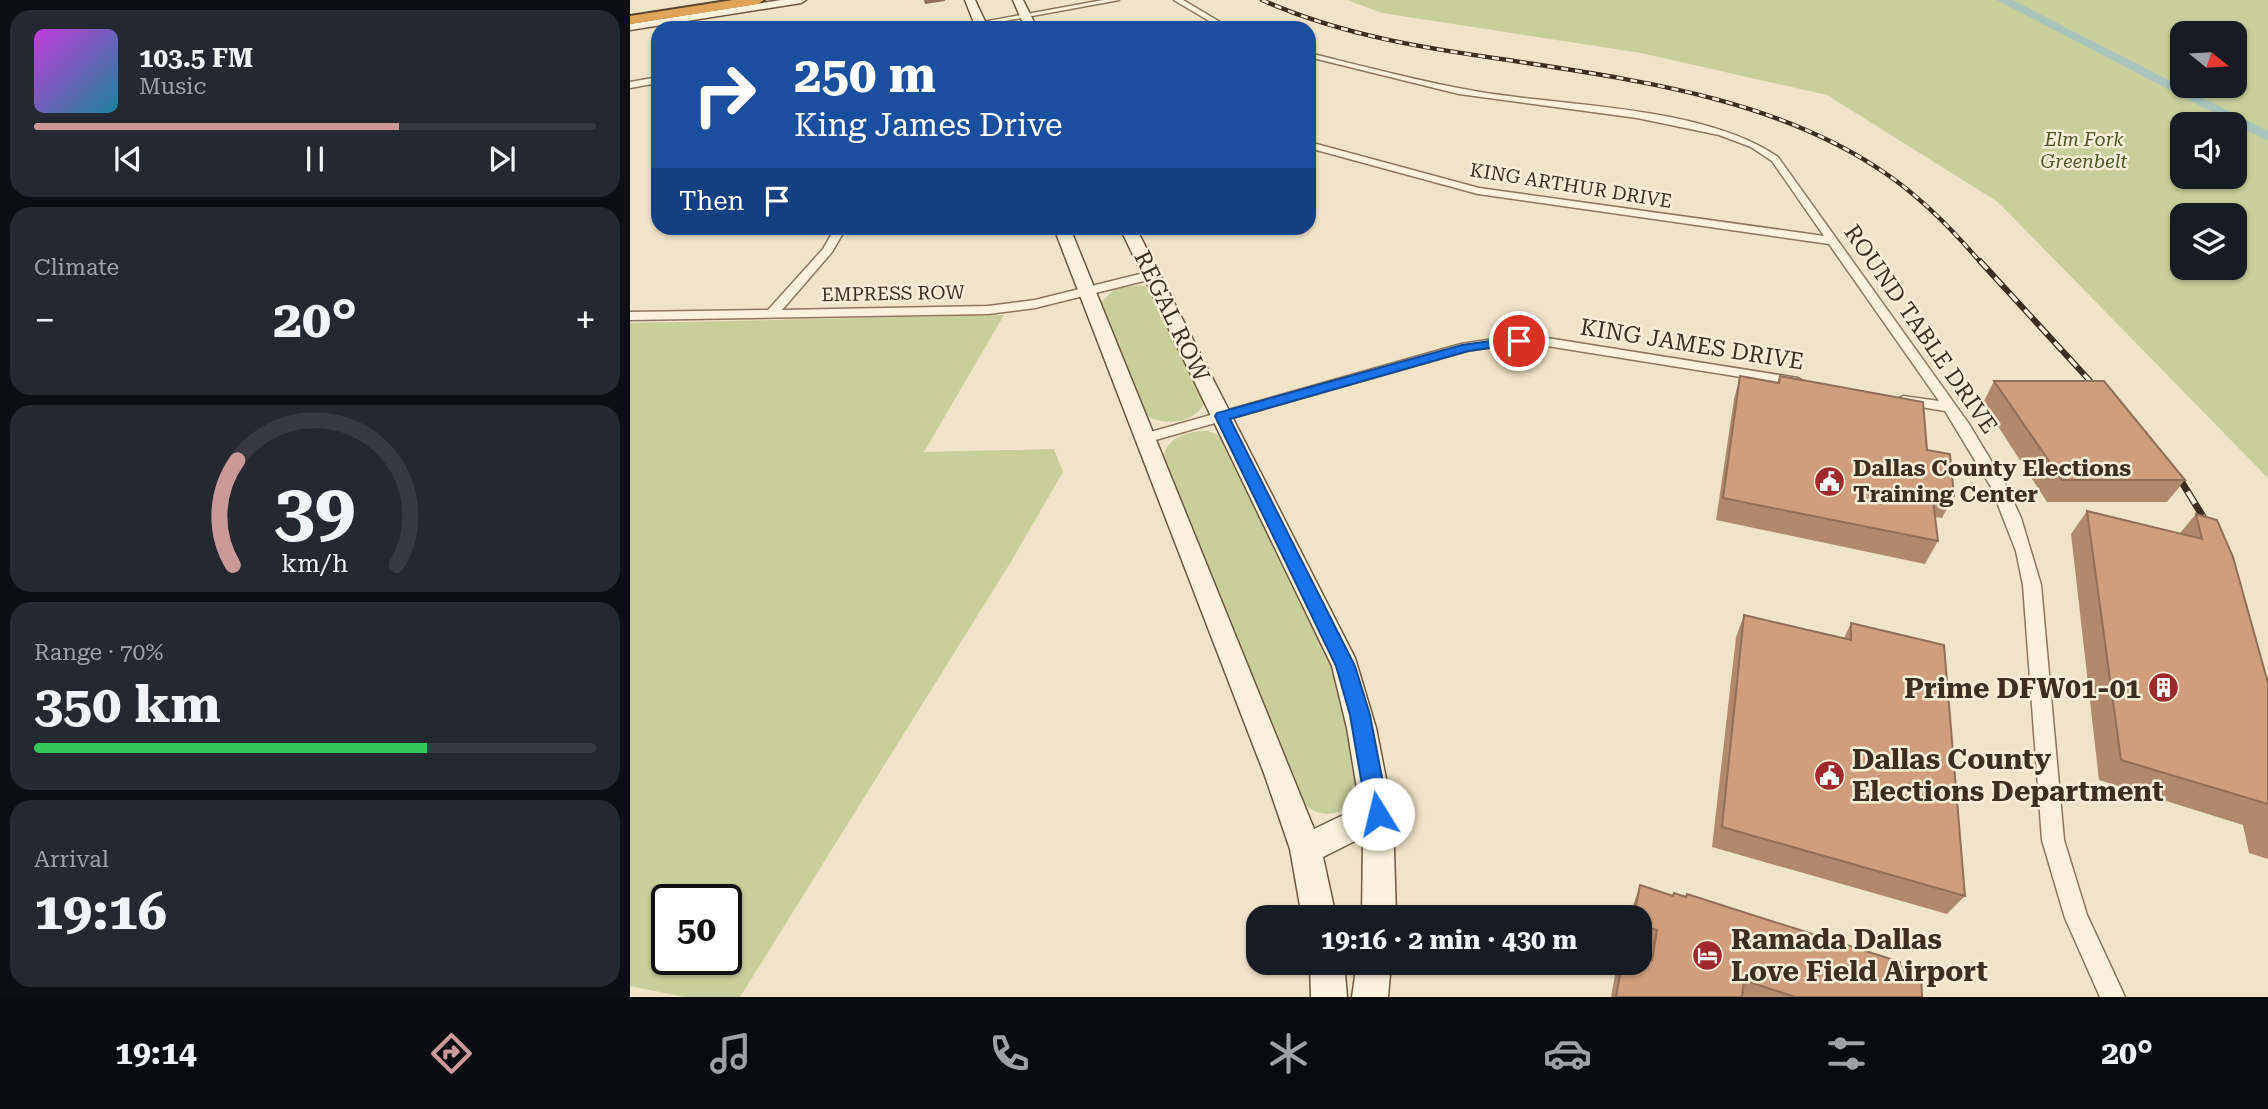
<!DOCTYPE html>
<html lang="en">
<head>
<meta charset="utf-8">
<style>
	:root { --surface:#171b24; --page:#242831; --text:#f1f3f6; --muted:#9ea1a6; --line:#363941; --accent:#cc999b }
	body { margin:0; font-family:"Roboto Serif",serif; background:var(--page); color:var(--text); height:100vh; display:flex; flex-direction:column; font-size:26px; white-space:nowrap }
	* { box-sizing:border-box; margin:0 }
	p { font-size:23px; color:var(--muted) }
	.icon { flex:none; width:38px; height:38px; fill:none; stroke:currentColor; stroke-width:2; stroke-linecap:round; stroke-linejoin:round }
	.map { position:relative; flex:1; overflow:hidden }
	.panel { display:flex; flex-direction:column; gap:10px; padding:10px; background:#0d0f14; width:630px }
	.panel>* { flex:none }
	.top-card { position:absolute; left:21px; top:21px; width:665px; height:214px; border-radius:21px; box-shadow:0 2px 5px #0004; background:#1a4fa0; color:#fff; overflow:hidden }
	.needle { width:46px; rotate:108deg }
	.tools { position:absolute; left:1540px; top:21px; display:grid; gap:14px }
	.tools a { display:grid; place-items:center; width:77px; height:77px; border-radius:14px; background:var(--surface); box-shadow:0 2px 5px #0004; font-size:35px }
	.speed { position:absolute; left:21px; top:884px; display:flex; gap:14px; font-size:35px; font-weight:700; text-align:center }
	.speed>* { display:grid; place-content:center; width:91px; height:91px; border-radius:50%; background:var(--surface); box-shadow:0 2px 5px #0004; line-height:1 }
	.speed .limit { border:4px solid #111; border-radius:10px; background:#fff; color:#111 }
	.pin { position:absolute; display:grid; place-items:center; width:60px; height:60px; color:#fff; margin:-30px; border:4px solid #fff; border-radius:50%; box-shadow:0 2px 7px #0007 }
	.me { position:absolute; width:77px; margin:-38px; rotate:351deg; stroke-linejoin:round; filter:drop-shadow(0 0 5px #0008) }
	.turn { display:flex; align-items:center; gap:24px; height:147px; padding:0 28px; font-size:32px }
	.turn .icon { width:91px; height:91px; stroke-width:2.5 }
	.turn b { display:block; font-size:49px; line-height:60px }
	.then { display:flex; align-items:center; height:66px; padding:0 28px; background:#0003; gap:14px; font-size:26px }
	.big { font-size:52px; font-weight:700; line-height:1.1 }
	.panel .card { flex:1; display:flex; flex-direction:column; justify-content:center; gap:10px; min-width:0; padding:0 24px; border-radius:21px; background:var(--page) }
	.panel .dial { align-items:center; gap:0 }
	.dial svg { height:182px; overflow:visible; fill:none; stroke:var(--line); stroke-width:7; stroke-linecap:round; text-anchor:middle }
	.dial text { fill:var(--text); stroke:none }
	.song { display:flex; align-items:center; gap:21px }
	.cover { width:84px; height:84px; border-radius:10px; background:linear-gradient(135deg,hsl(290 70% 55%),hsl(190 70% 35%)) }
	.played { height:7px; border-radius:4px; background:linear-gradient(90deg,var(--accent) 65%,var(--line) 65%) }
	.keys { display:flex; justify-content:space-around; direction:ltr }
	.heat { display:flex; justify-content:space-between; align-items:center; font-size:38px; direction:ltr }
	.charge { height:10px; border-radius:5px; background:linear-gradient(90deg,#34c759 70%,var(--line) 0) }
	.trip { position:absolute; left:616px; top:905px; width:406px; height:70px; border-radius:21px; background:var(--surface); box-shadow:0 2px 5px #0004; font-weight:700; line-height:70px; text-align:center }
	.tab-bar { display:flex; height:112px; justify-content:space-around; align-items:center; background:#090b0e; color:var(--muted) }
	.tab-bar .icon { width:49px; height:49px }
	.tab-bar .current { color:var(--accent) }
	.tab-bar b { font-size:32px; color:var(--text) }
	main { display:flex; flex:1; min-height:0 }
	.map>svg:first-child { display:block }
	.green { fill:#c9cf9b; fill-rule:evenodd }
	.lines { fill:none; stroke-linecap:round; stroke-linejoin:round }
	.river { fill:#a9c4bc; fill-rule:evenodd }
	.street-casing { stroke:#8d765c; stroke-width:3 }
	.secondary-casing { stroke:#6f573f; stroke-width:3 }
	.highway-casing { stroke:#5b4430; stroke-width:4 }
	.street { fill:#faf1dc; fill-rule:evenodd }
	.secondary { fill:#faf1dc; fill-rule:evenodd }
	.highway { fill:#e0a458; fill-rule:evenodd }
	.rail-far2-casing { stroke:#3d2e20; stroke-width:4.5 }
	.rail-far1-casing { stroke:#3d2e20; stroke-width:6 }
	.rail-casing { stroke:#3d2e20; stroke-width:7 }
	.rail-far2 { stroke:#f7eed8; stroke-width:2.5; stroke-dasharray:7; stroke-linecap:butt }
	.rail-far1 { stroke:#f7eed8; stroke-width:3.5; stroke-dasharray:11; stroke-linecap:butt }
	.rail { stroke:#f7eed8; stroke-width:4.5; stroke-dasharray:14; stroke-linecap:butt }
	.wall { fill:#b2896c }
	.shaded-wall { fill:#916f58 }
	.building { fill:#cf9f7d; stroke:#916f58; stroke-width:2 }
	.route { fill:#1a73e8; stroke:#114b97; stroke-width:2 }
	.labels { text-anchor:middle; stroke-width:5; stroke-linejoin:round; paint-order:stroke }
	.far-park-label { font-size:19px; font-style:italic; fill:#4d5a26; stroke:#f7eed8 }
	.far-street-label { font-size:19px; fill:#3d2e20; stroke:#f7eed8 }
	.street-label { font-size:23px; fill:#3d2e20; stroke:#f7eed8 }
	.poi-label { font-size:23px; font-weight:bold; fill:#3d2e20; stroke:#f7eed8; text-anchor:start }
	.near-poi-label { font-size:28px; font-weight:bold; fill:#3d2e20; stroke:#f7eed8; text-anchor:start }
</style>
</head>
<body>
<main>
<section class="panel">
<div class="card">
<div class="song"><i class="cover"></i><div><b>103.5 FM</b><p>Music</p></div></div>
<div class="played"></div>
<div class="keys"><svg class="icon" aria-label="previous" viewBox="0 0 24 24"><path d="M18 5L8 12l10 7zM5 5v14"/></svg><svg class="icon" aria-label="pause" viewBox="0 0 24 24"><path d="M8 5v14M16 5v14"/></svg><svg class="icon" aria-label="next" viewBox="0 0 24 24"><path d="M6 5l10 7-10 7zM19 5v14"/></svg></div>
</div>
<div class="card"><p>Climate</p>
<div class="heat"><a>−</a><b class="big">20°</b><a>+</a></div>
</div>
<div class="card dial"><svg viewBox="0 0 100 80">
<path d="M14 69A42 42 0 1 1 86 69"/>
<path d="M14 69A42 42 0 0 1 16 23" stroke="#cc999b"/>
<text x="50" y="56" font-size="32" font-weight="700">39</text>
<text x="50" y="72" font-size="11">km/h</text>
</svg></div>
<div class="card"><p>Range · 70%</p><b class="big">350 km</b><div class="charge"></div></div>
<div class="card"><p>Arrival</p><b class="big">19:16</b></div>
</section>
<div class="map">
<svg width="1638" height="997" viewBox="0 0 1638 997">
	<rect width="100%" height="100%" fill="#f0e4c8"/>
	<path class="green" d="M717,0h921v478l-270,-276 -171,-107 -186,-42 -259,-40zM1552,33h53v53h-53zM1552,124h53v53h-53zM1552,215h53v53h-53z
		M510,285l12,4 54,110c-8,24 -40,28 -59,17l-46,-114 14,-13z
		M374,315l-80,137 130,-3 9,23 -51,88 -272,437h-56l-54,-11v-663zM37,900h59v59h-59z
		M578,431l15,6 100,204 17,49 20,99c-9,24 -34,33 -55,16l-142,-349c6,-20 26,-25 45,-25z"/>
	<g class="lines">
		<path class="river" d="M1367,0h15l256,131v10z"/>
		<defs>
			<path id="street" d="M473,0h16l-152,28h-17z
				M544,0h9l47,28h-9z
				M679,53c57,14 113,29 171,39 89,15 224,14 298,65l191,267 38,63 14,31 20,67 23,255 23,75 38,82h-25l-35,-79 -23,-78 -19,-255 -7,-34 -25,-64 -46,-76 -42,-7 -7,-4 7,-4 36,5 -110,-157 -351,-50 -169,-46v-6l170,46 345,48 -52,-75 -21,-14 -32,-12 -82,-17 -178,-24 -150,-37z
				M28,77v6l-28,5v-6z
				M205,228h11l-14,24 -50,58 206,-4 47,-6 117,-29 6,4 -2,3 -121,30 -47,6 -358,6v-8l138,-2 55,-61z
				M870,338h47l251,40 7,4 -7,4 -251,-40h-47l-33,5 -322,92 -7,-5 2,-3 321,-91z"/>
			<path id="secondary" d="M151,0h25l-5,3 -171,27v-6z
				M335,0h10l13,28h-12z
				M383,0h10l14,28h-12z
				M424,228h16l244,601 46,-22 -13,-79 -15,-62 -212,-438h16l219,430 21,70 17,86 3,103h-34l1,-80 -40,20 13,60h-34l-12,-68 -25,-73z
				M680,962h34l3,35h-36z
				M727,962h34l-3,35h-36z"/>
			<path id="highway" d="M103,0h31l-6,4 -128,20v-8z"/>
		</defs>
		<use href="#street" class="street-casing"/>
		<use href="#secondary" class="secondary-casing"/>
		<use href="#highway" class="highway-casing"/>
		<use href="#street" class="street"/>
		<use href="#secondary" class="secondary"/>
		<use href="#highway" class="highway"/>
		<defs>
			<path id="rail-far2" d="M632,0c79,35 161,48 246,60 127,20 268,38 377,113 37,25 67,56 96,90"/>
			<path id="rail-far1" d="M1350,261l122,133"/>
			<path id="rail" d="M1540,470l13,14 30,49"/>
		</defs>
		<use href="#rail-far2" class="rail-far2-casing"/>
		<use href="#rail-far1" class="rail-far1-casing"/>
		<use href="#rail" class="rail-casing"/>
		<use href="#rail-far2" class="rail-far2"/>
		<use href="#rail-far1" class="rail-far1"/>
		<use href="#rail" class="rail"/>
	</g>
	<path class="wall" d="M1110,376l37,7 3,-7 147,74 27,46 -12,22 -7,-1 3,24 -13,23 -209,-44 18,-121z
		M1364,381l191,99 -18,22h-120l-64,-99z
		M1457,511l93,22 16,-19 72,169v176l-19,-6 -6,-28 -144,-45 -28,-246z
		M1114,615l100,23 7,-15 114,273 -18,18 -235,-67 24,-210z
		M1010,885l32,11 2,-3 11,4 2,-3 213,72 22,31h-311l4,-22 5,-13h20l5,-4 1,-2 -6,-2v-37h-11z"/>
	<path class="shaded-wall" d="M294,0h21v1l-20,3z"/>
	<path class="building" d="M1110,376l39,7 1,-7 143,26 4,48 23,4 4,42 -22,-4 6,49 -215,-43z
		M1364,381h110l81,99h-123z
		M1457,511l115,28 -6,-25 21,6 16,37 35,126v121l-147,-44z
		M1114,615l107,25v-17l93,22 21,251 -243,-69z
		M1010,885l33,11 1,-3 12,4 1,-3 213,68v4l21,6 1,25h-127l-51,-17 -2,17h-126l6,-35h18v-6l12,4 5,-30 -17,-5v-8h-6z"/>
	<path class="route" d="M889,337l7,4 -2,2 -56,8 -238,68 125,247 15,49 19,99 -3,7 -8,3 -8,-3 -3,-7 -17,-99 -14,-49 -121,-250 2,-3 245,-68z"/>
	<defs>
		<symbol id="civic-disc" viewBox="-11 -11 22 22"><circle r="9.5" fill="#9e2a2b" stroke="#f7eed8"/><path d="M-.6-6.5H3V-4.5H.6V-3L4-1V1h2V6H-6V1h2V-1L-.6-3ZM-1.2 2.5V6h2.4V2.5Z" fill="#fff"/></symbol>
		<symbol id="building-disc" viewBox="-11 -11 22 22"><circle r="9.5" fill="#9e2a2b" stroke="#f7eed8"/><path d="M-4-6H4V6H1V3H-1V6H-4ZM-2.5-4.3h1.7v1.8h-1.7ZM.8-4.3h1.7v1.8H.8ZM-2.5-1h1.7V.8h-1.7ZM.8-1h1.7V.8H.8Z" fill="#fff"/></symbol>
		<symbol id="hotel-disc" viewBox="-11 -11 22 22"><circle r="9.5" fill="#9e2a2b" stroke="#f7eed8"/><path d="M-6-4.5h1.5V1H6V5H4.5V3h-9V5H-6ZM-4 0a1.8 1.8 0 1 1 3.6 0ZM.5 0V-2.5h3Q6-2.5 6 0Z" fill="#fff"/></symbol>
	</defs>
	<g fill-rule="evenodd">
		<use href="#civic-disc" x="1182" y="464" width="35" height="35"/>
		<use href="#building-disc" x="1516" y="670" width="35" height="35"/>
		<use href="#civic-disc" x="1182" y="758" width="35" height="35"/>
		<use href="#hotel-disc" x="1060" y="938" width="35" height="35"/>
	</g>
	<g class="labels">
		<g class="far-park-label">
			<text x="1454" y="146">Elm Fork<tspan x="1454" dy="22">Greenbelt</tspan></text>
		</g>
		<g class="far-street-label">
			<text transform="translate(941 185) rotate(9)" y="7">KING ARTHUR DRIVE</text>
			<text transform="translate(263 293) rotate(-1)" y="7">EMPRESS ROW</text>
		</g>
		<g class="street-label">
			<text transform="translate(542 316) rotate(64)" y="8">REGAL ROW</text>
			<text transform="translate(1291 329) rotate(55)" y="8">ROUND TABLE DRIVE</text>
			<text transform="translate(1062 344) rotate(9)" y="8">KING JAMES DRIVE</text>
		</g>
		<g class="poi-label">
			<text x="1223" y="476">Dallas County Elections<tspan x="1223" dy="26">Training Center</tspan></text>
		</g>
		<g class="near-poi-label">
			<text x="1511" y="698" text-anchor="end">Prime DFW01-01</text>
			<text x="1222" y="769">Dallas County<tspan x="1222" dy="32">Elections Department</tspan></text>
			<text x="1101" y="949">Ramada Dallas<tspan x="1101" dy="32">Love Field Airport</tspan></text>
		</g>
	</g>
</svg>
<div class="tools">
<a><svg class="needle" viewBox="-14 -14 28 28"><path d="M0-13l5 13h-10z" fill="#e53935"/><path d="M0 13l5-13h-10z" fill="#9ea1a6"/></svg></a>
<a><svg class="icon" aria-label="sound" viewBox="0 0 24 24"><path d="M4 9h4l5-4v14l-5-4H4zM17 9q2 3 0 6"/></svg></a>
<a><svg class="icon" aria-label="layers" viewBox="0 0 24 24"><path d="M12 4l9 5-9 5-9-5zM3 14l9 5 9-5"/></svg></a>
</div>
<div class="speed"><div class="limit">50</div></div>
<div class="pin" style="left:889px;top:341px;background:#d93025"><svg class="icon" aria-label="arrive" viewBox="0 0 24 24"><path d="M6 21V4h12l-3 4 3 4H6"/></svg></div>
<svg class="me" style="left:748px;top:814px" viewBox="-20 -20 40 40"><circle r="19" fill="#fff"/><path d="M0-13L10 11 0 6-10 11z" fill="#1a73e8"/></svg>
<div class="trip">19:16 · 2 min · 430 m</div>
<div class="top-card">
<div class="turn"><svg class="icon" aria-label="right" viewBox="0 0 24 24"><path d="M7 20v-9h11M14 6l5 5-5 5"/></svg><div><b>250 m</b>King James Drive</div></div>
<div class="then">Then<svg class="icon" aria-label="arrive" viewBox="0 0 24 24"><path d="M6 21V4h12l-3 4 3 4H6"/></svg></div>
</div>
</div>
</main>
<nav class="tab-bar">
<b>19:14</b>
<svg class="icon current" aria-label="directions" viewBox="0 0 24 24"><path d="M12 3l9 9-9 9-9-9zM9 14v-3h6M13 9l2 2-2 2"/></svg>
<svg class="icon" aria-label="music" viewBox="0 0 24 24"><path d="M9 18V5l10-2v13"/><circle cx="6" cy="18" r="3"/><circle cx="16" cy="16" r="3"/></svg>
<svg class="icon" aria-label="phone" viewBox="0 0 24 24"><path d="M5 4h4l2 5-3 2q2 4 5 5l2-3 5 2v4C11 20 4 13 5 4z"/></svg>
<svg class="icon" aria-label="climate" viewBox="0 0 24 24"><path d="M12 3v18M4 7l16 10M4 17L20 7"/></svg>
<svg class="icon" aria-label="car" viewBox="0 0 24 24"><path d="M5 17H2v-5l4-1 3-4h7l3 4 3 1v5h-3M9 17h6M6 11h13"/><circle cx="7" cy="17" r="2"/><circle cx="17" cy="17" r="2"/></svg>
<svg class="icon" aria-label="filters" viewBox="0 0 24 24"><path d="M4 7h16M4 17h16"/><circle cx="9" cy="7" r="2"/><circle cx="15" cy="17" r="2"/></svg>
<b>20°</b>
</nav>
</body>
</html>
